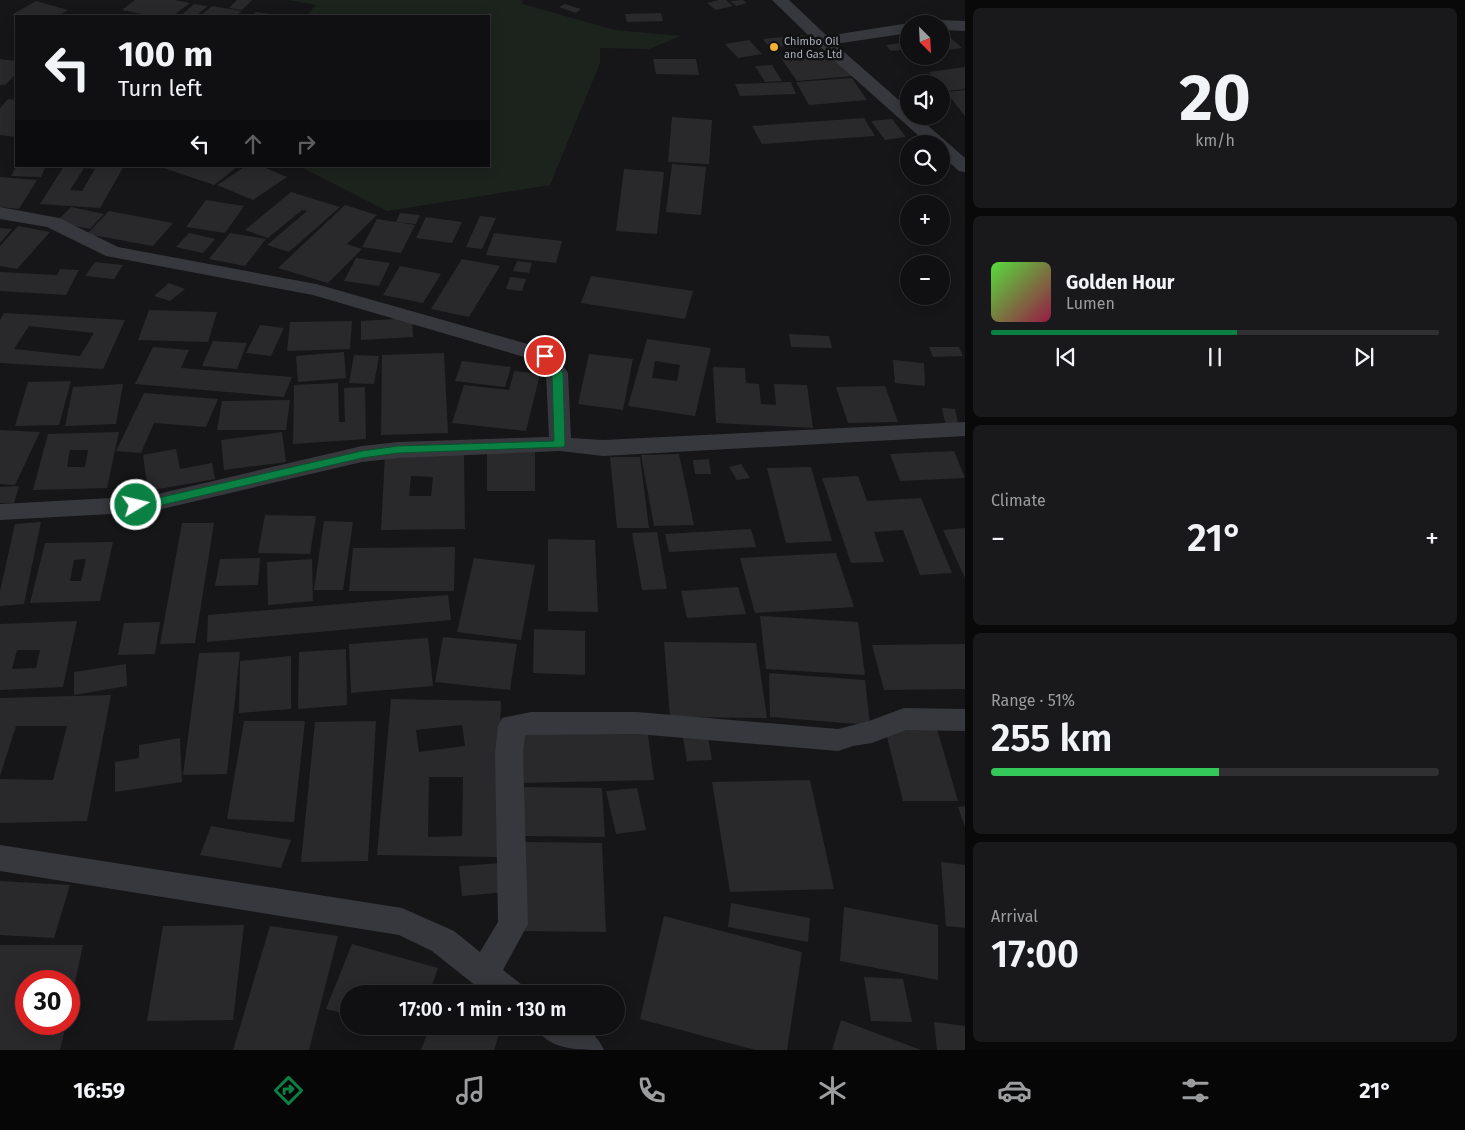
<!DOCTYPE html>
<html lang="en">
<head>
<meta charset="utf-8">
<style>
	:root { --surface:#101012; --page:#19191b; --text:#f1f3f6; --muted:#9c9d9f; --line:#303032; --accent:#0b8043 }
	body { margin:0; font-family:"Fira Sans",sans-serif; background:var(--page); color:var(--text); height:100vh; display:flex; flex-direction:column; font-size:19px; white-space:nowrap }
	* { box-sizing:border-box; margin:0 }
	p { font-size:16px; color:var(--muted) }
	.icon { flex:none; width:28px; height:28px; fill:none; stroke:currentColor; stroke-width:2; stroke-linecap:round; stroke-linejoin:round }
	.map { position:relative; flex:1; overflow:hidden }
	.drawer { display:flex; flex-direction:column; gap:8px; padding:8px; background:#09090a; width:500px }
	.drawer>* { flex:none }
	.hud { position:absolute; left:15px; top:15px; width:475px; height:152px; border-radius:0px; box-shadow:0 2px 12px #0003,0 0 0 1px var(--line); background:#101012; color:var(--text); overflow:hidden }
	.needle { width:32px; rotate:156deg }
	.tools { position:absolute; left:900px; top:15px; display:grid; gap:10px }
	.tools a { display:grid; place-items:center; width:50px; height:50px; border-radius:50%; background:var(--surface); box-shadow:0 2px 12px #0003,0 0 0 1px var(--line); font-size:25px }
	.speed { position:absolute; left:15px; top:970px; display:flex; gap:10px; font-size:25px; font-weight:700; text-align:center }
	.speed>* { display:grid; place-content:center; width:65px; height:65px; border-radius:50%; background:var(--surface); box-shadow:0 2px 12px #0003,0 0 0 1px var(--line); line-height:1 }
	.speed .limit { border:8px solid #d22; background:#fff; color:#111 }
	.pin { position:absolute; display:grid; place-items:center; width:42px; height:42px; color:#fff; margin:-21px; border:2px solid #fff; border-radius:50%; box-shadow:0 1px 5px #0007 }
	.me { position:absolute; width:55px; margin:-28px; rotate:81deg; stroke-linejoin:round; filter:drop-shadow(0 0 4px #0008) }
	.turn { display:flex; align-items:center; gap:18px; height:105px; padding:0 20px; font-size:22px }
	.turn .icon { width:65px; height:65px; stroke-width:2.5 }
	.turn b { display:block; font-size:35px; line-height:42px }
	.lanes { display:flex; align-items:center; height:48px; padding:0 20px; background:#0003; justify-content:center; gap:25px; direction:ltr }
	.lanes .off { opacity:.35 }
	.big { font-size:38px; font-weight:600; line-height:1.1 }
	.drawer .tile { flex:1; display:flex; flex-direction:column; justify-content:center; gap:8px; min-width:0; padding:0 18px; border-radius:8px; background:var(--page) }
	.drawer .dial { align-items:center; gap:0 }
	.dial b { font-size:65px; line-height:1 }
	.song { display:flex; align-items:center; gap:15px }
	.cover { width:60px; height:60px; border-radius:8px; background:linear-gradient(135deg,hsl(110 70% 55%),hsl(340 70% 35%)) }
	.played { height:5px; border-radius:2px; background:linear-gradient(90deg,var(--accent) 55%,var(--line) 55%) }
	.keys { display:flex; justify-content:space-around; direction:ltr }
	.heat { display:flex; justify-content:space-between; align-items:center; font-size:28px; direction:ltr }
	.charge { height:8px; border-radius:4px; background:linear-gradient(90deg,#34c759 51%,var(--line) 0) }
	.trip { position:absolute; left:340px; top:985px; width:285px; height:50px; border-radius:25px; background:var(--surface); box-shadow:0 2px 12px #0003,0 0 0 1px var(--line); font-weight:600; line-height:50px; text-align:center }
	.tab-bar { display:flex; height:80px; justify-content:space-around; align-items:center; background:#060607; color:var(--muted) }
	.tab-bar .icon { width:35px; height:35px }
	.tab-bar .current { color:var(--accent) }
	.tab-bar b { font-size:22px; color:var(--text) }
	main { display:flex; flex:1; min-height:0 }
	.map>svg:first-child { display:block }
	.green { fill:#1c231d }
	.building { fill:#29292c; fill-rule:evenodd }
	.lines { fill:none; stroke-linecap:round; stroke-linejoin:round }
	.street { fill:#37383d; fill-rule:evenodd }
	.route { fill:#0b8043; stroke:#07532c }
	.poi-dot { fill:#f2b134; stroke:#111113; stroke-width:2 }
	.labels { text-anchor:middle; stroke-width:5; stroke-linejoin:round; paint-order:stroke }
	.far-poi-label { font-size:11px; fill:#a8adb8; stroke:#111113; text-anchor:start }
</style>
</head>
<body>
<main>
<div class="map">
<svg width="965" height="1050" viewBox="0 0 965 1050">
	<rect width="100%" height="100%" fill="#161618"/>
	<path class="green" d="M289,0h234l-1,4 93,26 66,6 -32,13 -49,-1v15l-50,122 -163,26 -88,-45h190v-150h-183l10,-11z"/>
	<path class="building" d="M135,0h40l15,3 -17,13h-21l-30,-6z
		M237,0h15l-10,10 -13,-2z
		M719,0h7l7,6 -17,4 -9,-7z
		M743,0l4,3 -11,3 -6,-5z
		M36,1l32,9 -10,6h-38l-7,-2z
		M194,4l14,2 -12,10h-16z
		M565,4l16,5 -5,4 -17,-6z
		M212,6l30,5 -6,5h-36z
		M256,12l21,3v1h-25z
		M661,13l2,8 -36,1 -2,-8z
		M941,31h2l19,17 -21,3z
		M802,35l7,9 -39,4 -7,-9z
		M749,40l13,14 -24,4 -13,-14z
		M909,42v7l-18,2 -5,-6z
		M835,53l17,23 -55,5 -16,-23z
		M0,59l16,2v13l-11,11h-5z
		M653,59h43l3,16 -43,-1z
		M772,65l10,16 -17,1 -10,-16z
		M965,67v22l-17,2 -19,-19z
		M852,78l15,22 -58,5 -13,-23z
		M791,82l5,12 -56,2 -5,-12z
		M965,90v26l-19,-24z
		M8,99l8,1v37l-16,-2v-27z
		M672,117l40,3 -3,44 -41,-2z
		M864,118l11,18 -113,8 -10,-18z
		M892,119l14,18 -21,3 -14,-19z
		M672,164l34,3 -5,48 -35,-3z
		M64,166h60l-24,42 -60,-4zM84,168l11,1 -13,22 -12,-1z
		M158,166h76l3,1 -23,18z
		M246,166h15l26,11 -34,23 -36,-15z
		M16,167l29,1 -4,9 -30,-1z
		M624,169l40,3 -7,62 -41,-3z
		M0,177l37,3 -18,29 -19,-2z
		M291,192l49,15 -51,45 -22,-7 40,-34 -5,-1 -34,28 -23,-8z
		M206,200l38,6 -19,27 -39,-6z
		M345,205l32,10 -30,29 15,5 -34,34 -50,-15z
		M71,207l33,7 -14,15 -34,-7z
		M109,211l64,12 -20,23 -66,-12z
		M400,213l20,2 -4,9 -20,-2z
		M480,216l16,2 -14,31 -16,-2z
		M426,217l36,5 -10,21 -36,-5z
		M377,219l38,6 -14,28 -39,-6z
		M18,226l32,6 -33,37 -17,-3v-20z
		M0,228l12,1 -12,14z
		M189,233l26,6 -12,14 -27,-6z
		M230,233l36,6 -21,27 -36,-7z
		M494,233l68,8 -6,22 -70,-8z
		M356,258l34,5 -11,23 -35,-5z
		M462,259l38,7 -31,51 -38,-8z
		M517,261l15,2 -3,10 -16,-2z
		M95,262l28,3 -9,14 -29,-3z
		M400,266l41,8 -18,29 -40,-8z
		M60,269l19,1 -13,25 -66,-4v-19l57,3z
		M591,276l102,15 -8,28 -104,-16z
		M510,277l16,2 -4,12 -16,-2z
		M169,283l16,6 -15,12 -16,-5z
		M149,310l68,2 -9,30 -70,-2z
		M4,313l121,7 -22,49 -103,-6v-43zM29,326l65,7 -14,23 -66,-7z
		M412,318l1,19 -52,3v-19z
		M352,321l-2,28 -63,2 3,-29z
		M260,325l24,3 -13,28 -25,-3z
		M789,334l40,2 3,12 -41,-1z
		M647,339l64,9 -16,68 -67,-10zM655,361l25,4 -3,16 -25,-3z
		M213,341l34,2 -10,26 -35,-3z
		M153,347l36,3 -8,18 111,9 -8,20 -149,-13z
		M929,347h30l4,9 -30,1z
		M344,352l2,26 -48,4 -2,-26z
		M444,353l4,80 -67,2 1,-80z
		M589,354l44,5 -10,51 -45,-6z
		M354,355l25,1 -5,28 -25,-1z
		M893,360l31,3 1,23 -30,-3z
		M462,361l49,6 -6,20 -50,-6z
		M713,367l32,1 1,15 13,1 2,20 15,1 -2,-21 33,1 6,43 -97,-5z
		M514,371l26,3 -14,57 -74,-8 12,-38 45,5z
		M71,381l-12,44 -44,1 13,-44z
		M338,383l1,39h6l-1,-34 21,-1 1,52 -73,5 1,-59z
		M123,384l-7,40 -51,2 8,-39z
		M885,386l13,36 -50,1 -12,-36z
		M144,393l74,6 -12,28 -52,-4 -13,30 -25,-2z
		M290,400l-4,30h-69l5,-29z
		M942,408l13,1 4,19 -13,-1z
		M0,430l40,2 -25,53 -15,-1z
		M119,432l-12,56 -74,2 15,-56zM70,450h18l-3,17h-18z
		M282,432l4,30 -62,8 -3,-30z
		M176,449l4,20 32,-6 3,16 -67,12 -5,-36z
		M954,451l11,27 -65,3 -10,-27z
		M487,452h48v39h-48z
		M464,454l1,75 -84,1 4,-75zM411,476l22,1 -2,19h-22z
		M679,454l15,71 -40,1 -13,-71z
		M610,457h30l9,71h-32z
		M709,459l2,15h-16l-2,-14z
		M741,464l9,14 -13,2 -8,-13z
		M811,467l21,74 -46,2 -19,-75z
		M858,476l9,25 54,-3 31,75 -32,2 -17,-45 -29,2 10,30 -33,1 -29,-85z
		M19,486l-5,17h-14v-16z
		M265,515l51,1 -6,38 -52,-1z
		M324,521l29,1 -10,68h-29z
		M41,522l-17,82 -24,2v-15l15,-67z
		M182,523h32l-19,120 -35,1z
		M965,528v50l-22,-48z
		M751,529l5,18 -87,5 -4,-18z
		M657,532l10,57 -25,1 -10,-57z
		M548,539l47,1 3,72 -50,-1z
		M113,542l-13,59 -70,2 15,-60zM86,559l-5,22h-11l4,-21z
		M455,547l-1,44h-105l4,-43z
		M836,553l18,54 -99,6 -15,-55z
		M260,558l-2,27 -43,1 5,-27z
		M474,558l61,7 -14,75 -64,-8z
		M312,559l1,42 -45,4 -1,-43z
		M738,587l8,27 -59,4 -6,-27z
		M448,595l3,25 -244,22 1,-27z
		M760,616l98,6 7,53 -99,-6z
		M77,621l-14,66 -63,3v-66zM17,650h23l-4,18 -24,1z
		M160,622l-5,32 -37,1 6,-32z
		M534,629l51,2v44l-52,-2z
		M443,637l74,7 -7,46 -75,-8z
		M428,638l5,48 -82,7 -2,-49z
		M664,642l92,1 11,75 -97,-1z
		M965,644v45l-81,1 -12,-45z
		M346,649l1,56 -49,4 1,-57z
		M240,652l-13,122 -44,1 16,-122z
		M291,656v53l-52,4 1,-52z
		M126,664l1,22 -53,9v-23z
		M769,673l96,7 5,45 -100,-8z
		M111,695l-24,126 -87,2v-44l53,1 14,-54h-51l-16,50v-78z
		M391,699l110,2 -4,156 -120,-2zM462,725l3,21 -46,6 -3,-22zM429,777h34l-1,59 -34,1z
		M244,721h61l-11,101 -67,-3z
		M376,721l-8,140 -67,1 14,-140z
		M647,728l7,52 -133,3 -3,-53z
		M885,729h52l21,72h-55z
		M707,731l5,29 -25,1 -5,-29z
		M180,738l2,44 -67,10v-30l24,-4v-13z
		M810,780l24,109 -104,3 -18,-110z
		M524,787l78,1 3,49 -81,-1z
		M637,788l9,42 -30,4 -10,-43z
		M965,806v21l-7,-20z
		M211,826l80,14 -10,28 -81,-13z
		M525,842l77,1 4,89 -82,-1z
		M941,862l24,3v63l-19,-2z
		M502,863l4,29 -44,4 -3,-30z
		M0,881l70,4 -16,53 -54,-3z
		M731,903l79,15 -2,24 -80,-15z
		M844,907l94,18v55l-98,-19z
		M664,916l138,36 -15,98h-32l-115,-31z
		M244,925l-11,95 -86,1 16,-95z
		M270,926l68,10 -29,114h-76z
		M352,944l86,24 -9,26h-80v21l-23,-6z
		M0,945h83l-13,61 -1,-25h-43v43h40l-6,26h-60z
		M864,977l39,2 9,43 -41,-1z
		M841,1020l80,30h-89z
		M934,1022l31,4v24h-28z
		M388,1026h30l-3,8z
		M430,1026h72l-8,24h-73z"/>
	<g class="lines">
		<path class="street" d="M772,0h17l38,36 82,-13 2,1h-2v9l-74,11 74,65v7h8l48,42v14l-6,-1 -18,-16v-11h-13l-91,-81z
			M941,20l24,1v10l-24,-1v-6h-7z
			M0,207l59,11 59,29 198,37 236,67 16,22 3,65 32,2 362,-18v14l-362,20 -43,-5 -162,7 -36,4 -213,50 -149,8v-16l149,-8 213,-50 36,-4 151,-5 -3,-64 -8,-12 -225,-66 -207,-39 -59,-29 -47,-8z
			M904,708l61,1v22l-59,-1 -34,13 -19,3 -15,5 -201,-17 -112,1 -2,19 5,170 -25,46 18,14 5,10h-40l-54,-43 -33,-16 -399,-64v-26l402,63 52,23 26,21 18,-30 -3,-168 3,-28 4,-8 29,-6h106l201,17 31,-8z
			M535,1026c28,0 56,-6 69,24 -27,0 -56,0 -69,-24z"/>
	</g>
	<path class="route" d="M545,353l3,1 15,19 2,71 -1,3 -166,6 -36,5 -213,50 -13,1 -6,-4 6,-4 13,-1 213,-49 36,-5 156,-5 -2,-68 -12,-17z"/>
	<circle class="poi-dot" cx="774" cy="47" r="5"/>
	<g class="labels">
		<g class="far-poi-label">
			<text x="784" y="45">Chimbo Oil<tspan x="784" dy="13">and Gas Ltd</tspan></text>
		</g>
	</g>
</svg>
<div class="tools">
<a><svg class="needle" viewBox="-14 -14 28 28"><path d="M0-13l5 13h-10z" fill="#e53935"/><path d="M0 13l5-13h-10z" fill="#9c9d9f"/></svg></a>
<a><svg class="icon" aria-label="sound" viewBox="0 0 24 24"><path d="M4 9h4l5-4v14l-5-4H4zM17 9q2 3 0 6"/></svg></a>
<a><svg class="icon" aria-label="search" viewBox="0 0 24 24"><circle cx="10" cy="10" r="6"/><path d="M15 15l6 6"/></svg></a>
<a>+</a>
<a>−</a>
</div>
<div class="speed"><div class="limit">30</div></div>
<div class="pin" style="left:545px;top:356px;background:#d93025"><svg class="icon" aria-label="arrive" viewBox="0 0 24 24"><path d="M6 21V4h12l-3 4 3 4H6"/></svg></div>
<svg class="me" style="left:136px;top:505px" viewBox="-20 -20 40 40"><circle r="17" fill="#0b8043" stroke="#fff" stroke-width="3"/><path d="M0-11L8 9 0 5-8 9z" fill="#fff"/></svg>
<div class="trip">17:00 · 1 min · 130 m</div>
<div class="hud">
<div class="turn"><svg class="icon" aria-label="left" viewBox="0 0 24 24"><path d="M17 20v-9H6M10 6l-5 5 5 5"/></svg><div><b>100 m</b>Turn left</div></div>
<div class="lanes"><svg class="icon" aria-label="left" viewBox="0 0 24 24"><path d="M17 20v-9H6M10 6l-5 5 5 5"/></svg><svg class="icon off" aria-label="ahead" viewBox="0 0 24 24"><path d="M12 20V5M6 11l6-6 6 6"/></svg><svg class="icon off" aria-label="right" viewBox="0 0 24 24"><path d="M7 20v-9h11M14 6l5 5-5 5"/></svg></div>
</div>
</div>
<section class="drawer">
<div class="tile dial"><b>20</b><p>km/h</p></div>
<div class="tile">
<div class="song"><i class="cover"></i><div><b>Golden Hour</b><p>Lumen</p></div></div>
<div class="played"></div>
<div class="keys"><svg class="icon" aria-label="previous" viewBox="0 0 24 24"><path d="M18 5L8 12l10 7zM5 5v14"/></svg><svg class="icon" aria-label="pause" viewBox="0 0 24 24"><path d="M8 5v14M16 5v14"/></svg><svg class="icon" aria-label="next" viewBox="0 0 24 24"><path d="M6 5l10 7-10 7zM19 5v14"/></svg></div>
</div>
<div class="tile"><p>Climate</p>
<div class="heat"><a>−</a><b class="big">21°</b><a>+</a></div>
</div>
<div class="tile"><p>Range · 51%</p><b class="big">255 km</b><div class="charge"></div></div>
<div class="tile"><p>Arrival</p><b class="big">17:00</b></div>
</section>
</main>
<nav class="tab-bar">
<b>16:59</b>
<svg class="icon current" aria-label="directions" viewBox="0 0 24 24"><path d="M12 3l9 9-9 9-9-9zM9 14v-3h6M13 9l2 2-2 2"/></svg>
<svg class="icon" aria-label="music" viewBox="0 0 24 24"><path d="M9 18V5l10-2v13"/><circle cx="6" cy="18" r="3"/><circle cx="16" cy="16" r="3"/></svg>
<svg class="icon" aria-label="phone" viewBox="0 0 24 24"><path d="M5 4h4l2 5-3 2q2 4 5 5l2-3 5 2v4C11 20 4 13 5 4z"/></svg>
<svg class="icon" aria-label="climate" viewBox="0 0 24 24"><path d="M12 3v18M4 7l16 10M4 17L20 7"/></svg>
<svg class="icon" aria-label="car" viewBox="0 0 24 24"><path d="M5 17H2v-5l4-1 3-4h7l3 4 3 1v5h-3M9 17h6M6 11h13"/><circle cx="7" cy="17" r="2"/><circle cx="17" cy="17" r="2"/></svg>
<svg class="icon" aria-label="filters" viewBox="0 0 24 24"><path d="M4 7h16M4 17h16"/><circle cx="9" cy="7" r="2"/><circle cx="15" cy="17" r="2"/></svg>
<b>21°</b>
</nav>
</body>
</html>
